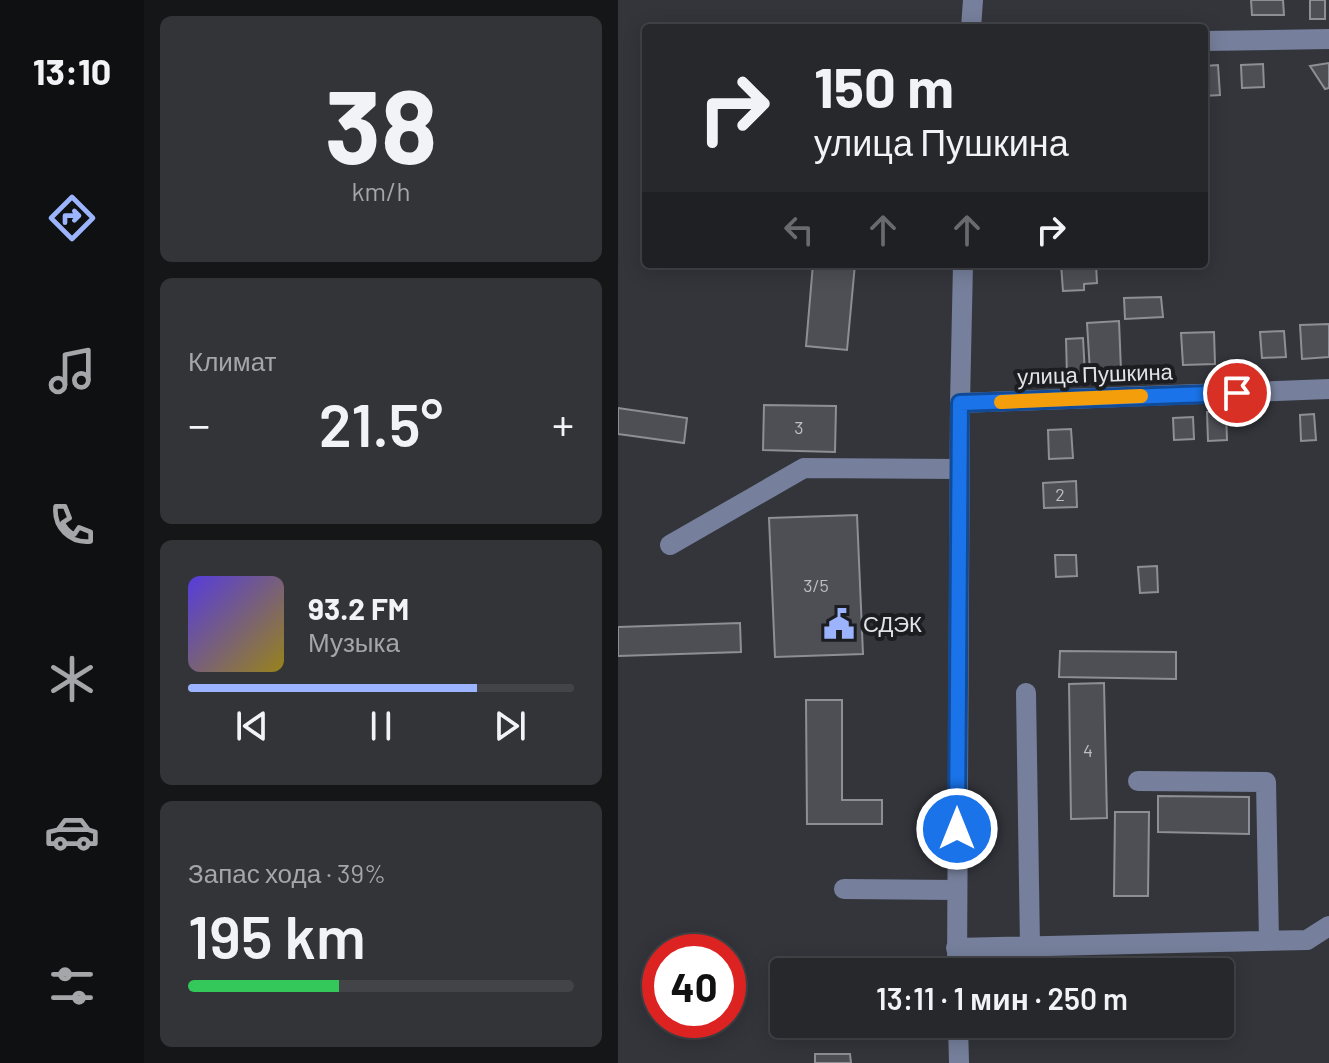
<!DOCTYPE html>
<html lang="ru">
<head>
<meta charset="utf-8">
<style>
	:root { --surface:#26282c; --page:#323438; --text:#f1f3f6; --muted:#a4a6a9; --line:#424448; --accent:#9cb4fd }
	body { margin:0; font-family:Barlow,sans-serif; background:var(--page); color:var(--text); height:100vh; display:flex; flex-direction:column; font-size:30px; white-space:nowrap }
	* { box-sizing:border-box; margin:0 }
	p { font-size:26px; color:var(--muted) }
	.icon { flex:none; width:44px; height:44px; fill:none; stroke:currentColor; stroke-width:2; stroke-linecap:round; stroke-linejoin:round }
	.map { position:relative; flex:1; overflow:hidden }
	.side { display:flex; flex-direction:column; gap:16px; padding:16px; background:#151618; width:474px }
	.side>* { flex:none }
	.guide { position:absolute; left:24px; top:24px; width:566px; height:244px; border-radius:8px; box-shadow:0 4px 20px #0003,0 0 0 2px var(--line); background:#26282c; color:var(--text); overflow:hidden }
	.speed { position:absolute; left:24px; top:934px; display:flex; gap:16px; font-size:40px; font-weight:700; text-align:center }
	.speed>* { display:grid; place-content:center; width:104px; height:104px; border-radius:50%; background:var(--surface); box-shadow:0 4px 20px #0003,0 0 0 2px var(--line); line-height:1 }
	.speed .limit { border:12px solid #d22; background:#fff; color:#111 }
	.pin { position:absolute; display:grid; place-items:center; width:68px; height:68px; color:#fff; margin:-34px; border:4px solid #fff; border-radius:50%; box-shadow:0 2px 8px #0007 }
	.me { position:absolute; width:88px; margin:-44px; rotate:0deg; stroke-linejoin:round; filter:drop-shadow(0 0 6px #0008) }
	.turn { display:flex; align-items:center; gap:28px; height:168px; padding:0 40px; font-size:36px }
	.turn .icon { width:104px; height:104px; stroke-width:2.5 }
	.turn b { display:block; font-size:56px; line-height:68px }
	.lanes { display:flex; align-items:center; height:76px; padding:0 40px; background:#0003; justify-content:center; gap:40px; direction:ltr }
	.lanes .off { opacity:.35 }
	.big { font-size:60px; font-weight:600; line-height:1.1 }
	.side .tile { flex:1; display:flex; flex-direction:column; justify-content:center; gap:12px; min-width:0; padding:0 28px; border-radius:12px; background:var(--page) }
	.side .dial { align-items:center; gap:0 }
	.dial b { font-size:104px; line-height:1 }
	.song { display:flex; align-items:center; gap:24px }
	.cover { width:96px; height:96px; border-radius:12px; background:linear-gradient(135deg,hsl(250 70% 55%),hsl(50 70% 35%)) }
	.played { height:8px; border-radius:4px; background:linear-gradient(90deg,var(--accent) 75%,var(--line) 75%) }
	.keys { display:flex; justify-content:space-around; direction:ltr }
	.heat { display:flex; justify-content:space-between; align-items:center; font-size:44px; direction:ltr }
	.charge { height:12px; border-radius:6px; background:linear-gradient(90deg,#34c759 39%,var(--line) 0) }
	.trip { position:absolute; left:152px; top:958px; width:464px; height:80px; border-radius:8px; background:var(--surface); box-shadow:0 4px 20px #0003,0 0 0 2px var(--line); font-weight:600; line-height:80px; text-align:center }
	main { display:flex; flex:1; min-height:0 }
	.tab-bar { display:flex; flex-direction:column; width:144px; justify-content:space-around; align-items:center; background:#0f1012; color:var(--muted) }
	.tab-bar .icon { width:56px; height:56px }
	.tab-bar .active { color:var(--accent) }
	.tab-bar b { font-size:36px; color:var(--text) }
	.map>svg:first-child { display:block }
	.building { fill:#4d4f55; stroke:#8c8f95; stroke-width:2 }
	.lines { fill:none; stroke-linecap:round; stroke-linejoin:round }
	.minor { stroke:#76809c; stroke-width:20 }
	.route-casing { stroke:#114b97; stroke-width:20 }
	.route { stroke:#1a73e8; stroke-width:14 }
	.slow { stroke:#f59e0b; stroke-width:14 }
	.labels { text-anchor:middle; stroke-width:8; stroke-linejoin:round; paint-order:stroke }
	.number-label { font-size:18px; fill:#bcbec2 }
	.street-label { font-size:22px; fill:#e1e3e6; stroke:#1c1d20 }
	.poi-label { font-size:22px; fill:#e1e3e6; stroke:#1c1d20; text-anchor:start }
</style>
</head>
<body>
<main>
<nav class="tab-bar">
<b>13:10</b>
<svg class="icon active" aria-label="directions" viewBox="0 0 24 24"><path d="M12 3l9 9-9 9-9-9zM9 14v-3h6M13 9l2 2-2 2"/></svg>
<svg class="icon" aria-label="music" viewBox="0 0 24 24"><path d="M9 18V5l10-2v13"/><circle cx="6" cy="18" r="3"/><circle cx="16" cy="16" r="3"/></svg>
<svg class="icon" aria-label="phone" viewBox="0 0 24 24"><path d="M5 4h4l2 5-3 2q2 4 5 5l2-3 5 2v4C11 20 4 13 5 4z"/></svg>
<svg class="icon" aria-label="climate" viewBox="0 0 24 24"><path d="M12 3v18M4 7l16 10M4 17L20 7"/></svg>
<svg class="icon" aria-label="car" viewBox="0 0 24 24"><path d="M5 17H2v-5l4-1 3-4h7l3 4 3 1v5h-3M9 17h6M6 11h13"/><circle cx="7" cy="17" r="2"/><circle cx="17" cy="17" r="2"/></svg>
<svg class="icon" aria-label="filters" viewBox="0 0 24 24"><path d="M4 7h16M4 17h16"/><circle cx="9" cy="7" r="2"/><circle cx="15" cy="17" r="2"/></svg>
</nav>
<section class="side">
<div class="tile dial"><b>38</b><p>km/h</p></div>
<div class="tile"><p>Климат</p>
<div class="heat"><a>−</a><b class="big">21.5°</b><a>+</a></div>
</div>
<div class="tile">
<div class="song"><i class="cover"></i><div><b>93.2 FM</b><p>Музыка</p></div></div>
<div class="played"></div>
<div class="keys"><svg class="icon" aria-label="previous" viewBox="0 0 24 24"><path d="M18 5L8 12l10 7zM5 5v14"/></svg><svg class="icon" aria-label="pause" viewBox="0 0 24 24"><path d="M8 5v14M16 5v14"/></svg><svg class="icon" aria-label="next" viewBox="0 0 24 24"><path d="M6 5l10 7-10 7zM19 5v14"/></svg></div>
</div>
<div class="tile"><p>Запас хода · 39%</p><b class="big">195 km</b><div class="charge"></div></div>
</section>
<div class="map">
<svg width="711" height="1063" viewBox="0 0 711 1063">
	<rect width="100%" height="100%" fill="#33353b"/>
	<path class="building" d="M633,0h32l1,15h-32z
		M692,0h15v19h-15z
		M711,63v25l-4,1 -15,-23z
		M645,64l1,23 -22,1 -1,-23z
		M600,65l2,30 -16,1v-30z
		M195,264h42l-8,86 -41,-4z
		M443,264h35l1,19 -13,1v6l-21,1z
		M543,297l2,20 -38,2 -1,-21z
		M501,321l2,49 -31,2 -3,-49z
		M711,324v33l-27,2 -2,-34z
		M666,331l2,26 -24,1 -2,-26z
		M596,332l1,32 -32,1 -2,-32z
		M465,338l2,37 -18,1 -1,-37z
		M146,405l72,1 -1,46 -72,-2z
		M0,408l69,10 -3,25 -66,-9z
		M608,411l1,29 -19,1 -1,-29z
		M696,414l2,26 -15,1 -1,-26z
		M575,417l1,22 -20,1 -1,-22z
		M453,429l2,29 -24,1 -1,-29z
		M458,481l1,26 -33,1 -1,-25z
		M239,515l6,139 -88,3 -6,-139z
		M437,555h21l1,21 -21,1z
		M539,566l1,26 -18,1 -2,-26z
		M122,623l1,29 -123,4v-29z
		M442,651l116,1v27l-117,-2z
		M486,683l3,135 -36,1 -2,-135z
		M188,700h36v100h40v24h-75z
		M540,796l91,1v37l-91,-2z
		M497,812h34l-1,84h-34z
		M197,1054h35l1,9h-36z"/>
	<g class="lines">
		<path class="minor" d="M353,28l2,-28
			M586,41l125,-2
			M342,403l369,-14
			M52,545l134,-77 155,1
			M408,693l4,253
			M520,781l128,1 3,159
			M226,889l113,1
			M338,948l351,-8 22,-14
			M339,972l3,-569 3,-139
			M340,1024l1,39"/>
	</g>
	<g class="lines">
		<defs>
			<path id="route" d="M339,829l3,-426 277,-10"/>
		</defs>
		<use href="#route" class="route-casing"/>
		<use href="#route" class="route"/>
		<path class="slow" d="M383,402l140,-6"/>
	</g>
	<defs>
		<symbol id="civic-bare" viewBox="-9 -9 18 18"><path d="M-.6-6.5H3V-4.5H.6V-3L4-1V1h2V6H-6V1h2V-1L-.6-3ZM-1.2 2.5V6h2.4V2.5Z" fill="#9cb4fd" stroke="#1c1d20" stroke-width="2.5" paint-order="stroke"/></symbol>
	</defs>
	<g fill-rule="evenodd">
		<use href="#civic-bare" x="199" y="602" width="44" height="44"/>
	</g>
	<g class="labels">
		<g class="number-label">
			<text x="181" y="434">3</text>
			<text x="442" y="501">2</text>
			<text x="198" y="592">3/5</text>
			<text x="470" y="757">4</text>
		</g>
		<g class="street-label">
			<text transform="translate(477 374) rotate(-2)" y="8">улица Пушкина</text>
		</g>
		<g class="poi-label">
			<text x="245" y="632">СДЭК</text>
		</g>
	</g>
</svg>
<div class="speed"><div class="limit">40</div></div>
<div class="pin" style="left:619px;top:393px;background:#d93025"><svg class="icon" aria-label="arrive" viewBox="0 0 24 24"><path d="M6 21V4h12l-3 4 3 4H6"/></svg></div>
<svg class="me" style="left:339px;top:829px" viewBox="-20 -20 40 40"><circle r="17" fill="#1a73e8" stroke="#fff" stroke-width="3"/><path d="M0-11L8 9 0 5-8 9z" fill="#fff"/></svg>
<div class="trip">13:11 · 1 мин · 250 m</div>
<div class="guide">
<div class="turn"><svg class="icon" aria-label="right" viewBox="0 0 24 24"><path d="M7 20v-9h11M14 6l5 5-5 5"/></svg><div><b>150 m</b>улица Пушкина</div></div>
<div class="lanes"><svg class="icon off" aria-label="left" viewBox="0 0 24 24"><path d="M17 20v-9H6M10 6l-5 5 5 5"/></svg><svg class="icon off" aria-label="ahead" viewBox="0 0 24 24"><path d="M12 20V5M6 11l6-6 6 6"/></svg><svg class="icon off" aria-label="ahead" viewBox="0 0 24 24"><path d="M12 20V5M6 11l6-6 6 6"/></svg><svg class="icon" aria-label="right" viewBox="0 0 24 24"><path d="M7 20v-9h11M14 6l5 5-5 5"/></svg></div>
</div>
</div>
</main>
</body>
</html>
